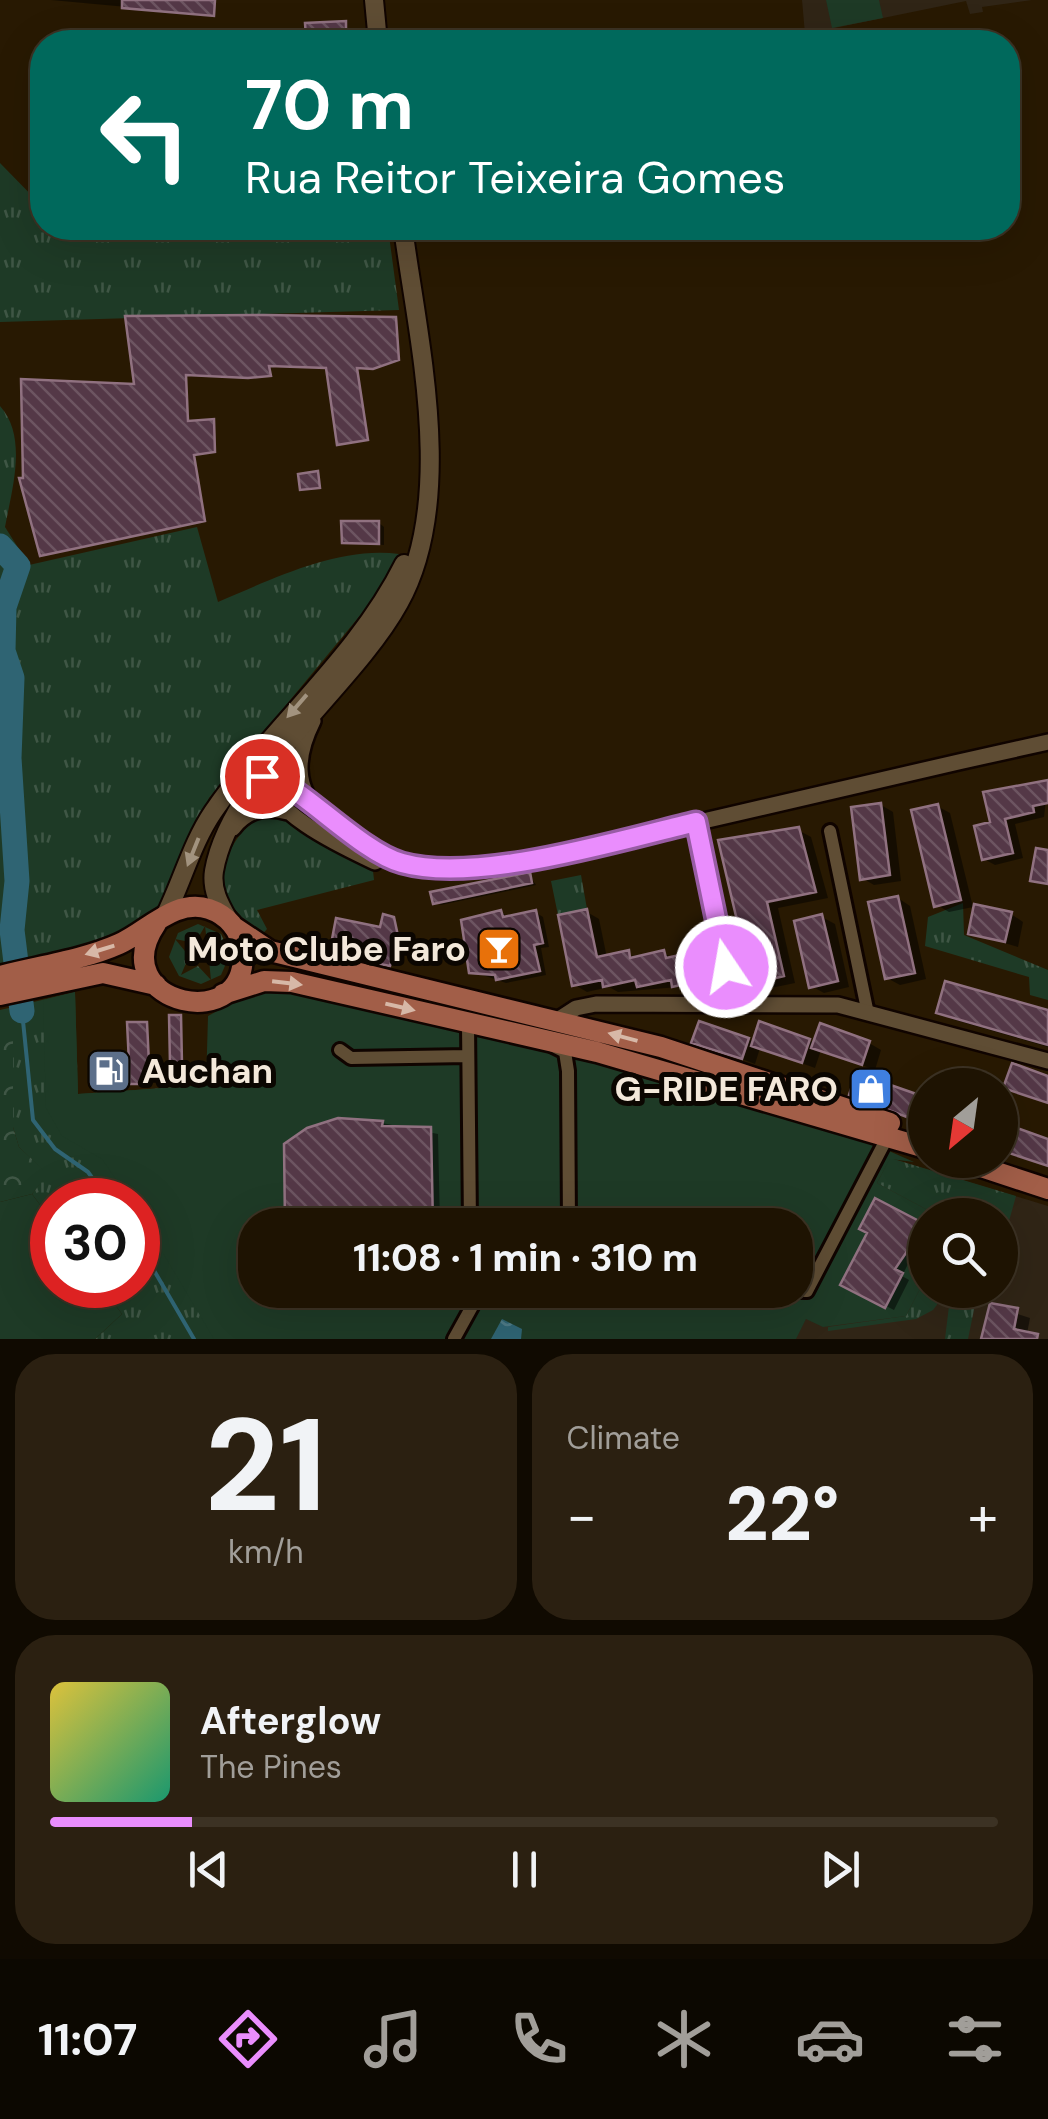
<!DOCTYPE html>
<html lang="en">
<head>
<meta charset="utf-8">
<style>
	:root { --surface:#1e1302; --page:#2b2011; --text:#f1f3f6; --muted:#a19e99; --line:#3c3224; --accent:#ea8dfd }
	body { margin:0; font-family:"DM Sans",sans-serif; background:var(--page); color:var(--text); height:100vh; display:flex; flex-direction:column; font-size:38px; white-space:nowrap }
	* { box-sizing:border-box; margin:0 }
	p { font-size:32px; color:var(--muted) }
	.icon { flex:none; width:55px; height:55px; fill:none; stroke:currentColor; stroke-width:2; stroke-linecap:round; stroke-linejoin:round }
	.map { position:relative; height:1339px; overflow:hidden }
	.details { display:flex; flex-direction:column; gap:15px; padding:15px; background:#100a01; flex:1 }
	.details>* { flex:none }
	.guide { position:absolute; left:30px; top:30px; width:990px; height:210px; border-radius:40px; box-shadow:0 10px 40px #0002,0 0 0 2px var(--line); background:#00695c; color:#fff; overflow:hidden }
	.needle { width:65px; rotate:209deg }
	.fabs { position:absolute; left:908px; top:1068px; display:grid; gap:20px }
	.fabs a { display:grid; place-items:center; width:110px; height:110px; border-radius:50%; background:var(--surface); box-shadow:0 10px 40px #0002,0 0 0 2px var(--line); font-size:50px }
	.speed { position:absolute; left:30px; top:1178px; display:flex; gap:20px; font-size:50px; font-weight:700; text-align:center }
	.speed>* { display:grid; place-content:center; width:130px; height:130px; border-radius:50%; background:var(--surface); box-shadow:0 10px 40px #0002,0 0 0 2px var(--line); line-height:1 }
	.speed .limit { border:15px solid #d22; background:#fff; color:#111 }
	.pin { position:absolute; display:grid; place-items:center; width:85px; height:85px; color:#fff; margin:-42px; border:5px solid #fff; border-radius:50%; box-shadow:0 2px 10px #0007 }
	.me { position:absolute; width:110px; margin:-55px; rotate:348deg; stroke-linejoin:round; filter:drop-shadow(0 0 8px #0008) }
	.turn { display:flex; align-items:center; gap:35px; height:210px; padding:0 50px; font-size:45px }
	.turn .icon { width:130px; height:130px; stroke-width:2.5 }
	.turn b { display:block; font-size:70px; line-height:85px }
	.big { font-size:75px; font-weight:800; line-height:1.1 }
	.details .widget { flex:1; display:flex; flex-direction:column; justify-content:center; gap:15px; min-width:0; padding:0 35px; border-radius:40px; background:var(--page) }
	.details .dial { align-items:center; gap:0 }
	.dial b { font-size:130px; line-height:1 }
	.song { display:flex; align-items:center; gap:30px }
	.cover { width:120px; height:120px; border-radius:15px; background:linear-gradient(135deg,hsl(50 70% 55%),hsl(160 70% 35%)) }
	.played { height:10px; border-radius:5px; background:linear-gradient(90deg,var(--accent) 15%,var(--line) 15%) }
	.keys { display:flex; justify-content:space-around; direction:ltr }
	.heat { display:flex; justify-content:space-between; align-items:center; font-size:55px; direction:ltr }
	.details .tiles { flex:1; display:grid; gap:15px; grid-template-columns:1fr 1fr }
	.widget:last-child { grid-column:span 2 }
	.trip { position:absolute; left:238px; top:1208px; width:575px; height:100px; border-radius:40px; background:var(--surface); box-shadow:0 10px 40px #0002,0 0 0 2px var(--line); font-weight:800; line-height:100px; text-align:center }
	.tab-bar { display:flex; height:160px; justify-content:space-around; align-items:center; background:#0c0801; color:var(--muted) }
	.tab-bar .icon { width:70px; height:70px }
	.tab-bar .active { color:var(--accent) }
	.tab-bar b { font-size:45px; color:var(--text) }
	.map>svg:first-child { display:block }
	.education { fill:#302516; fill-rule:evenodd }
	.grass { fill:url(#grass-tufts); fill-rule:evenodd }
	.forest { fill:url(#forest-crowns) }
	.pitch { fill:#1e3a26; fill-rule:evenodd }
	.water { fill:url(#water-ripples) }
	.shadow { fill:#0007 }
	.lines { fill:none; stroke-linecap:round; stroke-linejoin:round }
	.stream { stroke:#2f6473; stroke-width:4 }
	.river { stroke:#2f6473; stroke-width:25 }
	.building { fill:url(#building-back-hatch); stroke:#907180; stroke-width:2.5 }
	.minor-casing { stroke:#100400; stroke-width:18 }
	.tertiary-casing { stroke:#100400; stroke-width:20 }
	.secondary-casing { stroke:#100400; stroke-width:22 }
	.primary-casing { stroke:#100400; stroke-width:25 }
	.minor { stroke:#5f4d34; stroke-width:12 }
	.tertiary { stroke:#5f4d34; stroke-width:15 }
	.secondary { stroke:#5f4d34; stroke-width:18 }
	.primary { stroke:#a25e48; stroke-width:20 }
	.oneway { fill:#a2937f }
	.oneway2 { fill:#d7b8a7 }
	.route-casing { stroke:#985ca4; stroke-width:25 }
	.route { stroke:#ea8dfd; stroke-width:18 }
	.labels { text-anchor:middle; stroke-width:10; stroke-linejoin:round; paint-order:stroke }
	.poi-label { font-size:35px; font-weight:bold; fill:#f3e8da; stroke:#0b0601; text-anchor:end }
</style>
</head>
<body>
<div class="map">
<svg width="1048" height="1339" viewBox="0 0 1048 1339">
	<defs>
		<pattern id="grass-tufts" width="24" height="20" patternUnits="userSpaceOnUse" patternTransform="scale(2.5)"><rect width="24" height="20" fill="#1e3a26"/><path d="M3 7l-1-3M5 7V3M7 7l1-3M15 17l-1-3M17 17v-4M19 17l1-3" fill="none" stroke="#3f5645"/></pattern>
		<pattern id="forest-crowns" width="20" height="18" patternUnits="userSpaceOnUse" patternTransform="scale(2.5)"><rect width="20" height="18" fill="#1e3a26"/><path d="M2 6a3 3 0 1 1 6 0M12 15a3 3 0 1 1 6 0" fill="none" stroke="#3f5645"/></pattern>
		<pattern id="water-ripples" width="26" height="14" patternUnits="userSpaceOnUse" patternTransform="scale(2.5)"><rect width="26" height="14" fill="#2f6473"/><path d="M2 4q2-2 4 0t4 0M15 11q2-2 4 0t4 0" fill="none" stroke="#4e7a86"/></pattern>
		<pattern id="building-back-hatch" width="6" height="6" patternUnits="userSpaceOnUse" patternTransform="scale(2.5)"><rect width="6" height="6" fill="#543847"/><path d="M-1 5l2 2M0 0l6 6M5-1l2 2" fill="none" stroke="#6d5561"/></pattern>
	</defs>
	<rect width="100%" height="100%" fill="#281902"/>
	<path class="education" d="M802,0h230l-50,7 1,5 -13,2 -4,-13 -161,33z
		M890,1158l158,48v133h-253zM925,1215h75v75h-75z"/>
	<path class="grass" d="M0,163l42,43v22h346l11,82 -399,12z
		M0,406c28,31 12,83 5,121l24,38 168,-38 21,75c55,-23 120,-56 181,-48l-22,41 -168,203 -52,112 -36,25 -121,35z
		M268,816l25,7 80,48 1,9 -117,30 10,19 -8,9c-15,-11 -31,-24 -35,-44 -7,-28 15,-73 44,-78z
		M581,875l6,34 -29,6 -7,-34z
		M963,903l1,32 84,35v30l-18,-5 -1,-18 -104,-31 3,-29z
		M198,924l23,10 9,20 -9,21 -20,9 -22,-8 -10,-19 9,-24zM205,926l4,32 12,-4 -12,6 2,20 -13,-14 -17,9 8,-19 -14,-17 20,4z
		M75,992l3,102 129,-9 48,205 -8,49h-152l27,-25 -22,-29h38v-85h-86v21l-20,-27 15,-20 -28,-27 -6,-20v-120z
		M890,1158l126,38 -16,57v-38h-63l-60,-32z
		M925,1279v11h23l-15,20 -17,9 -88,12v-4l78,-11z
		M956,1290h22l-10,49h-23l4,-33z"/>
	<path class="forest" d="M13,1007v120l6,20 29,27 -16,20 -32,8v-192z"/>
	<path class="pitch" d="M826,0h53l4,18 -51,10z
		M278,989l273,59 311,91 52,23 -24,-3 -13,24 60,32h-12v64l-19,37 -83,11 -17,-8 -10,20h-582l-76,-128v-11h-8l-28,-41 -40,-23 -16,-28 -3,-108 32,-8 3,102 128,-9 2,-69 40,-22zM255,1225h540v65h-540z
		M32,1194l20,27v64h48l22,29 -27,25h-95v-137z"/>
	<path class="water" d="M502,1319l20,10 -1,10h-30z"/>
	<path class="shadow" d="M51,0h164l-1,15z
		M210,37l3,5h-26v-3z
		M379,523l5,4v18l-40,-3z
		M1048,782l-4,35 -29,7 8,34 -28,7 -11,-6 9,-35z
		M881,805l12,7 8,69 -27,4 -12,-7z
		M937,806l13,7 23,94 -24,5 -12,-7z
		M798,830l13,7 17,61 -50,10 17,75 -29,6 -12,-7 -33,-140z
		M529,875l7,10 -95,20 -6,-3z
		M898,898l12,8 16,73 -26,6 -13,-7z
		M501,912l9,6 25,-6 8,5 6,30 -8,1 5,27 -40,8 -35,-12z
		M587,912l12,7 8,39 57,-5 10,6 23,-6 13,8 6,26 -29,6 -9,-6 -60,5 -9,-5 -22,5 -12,-7z
		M1011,914l12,8 -5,25 -47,-14z
		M822,917l13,7 14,63 -25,6 -13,-7z
		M393,920l6,18 -6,28 -17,-4 6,-32z
		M938,1012l110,1v34l-97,-28z
		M748,1040l121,3 12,7 -6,20 -54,-20 -6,18 -55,-20 -5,16 -61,-23z
		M382,1123l56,11 2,91h-153z
		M876,1201l49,26v16l-6,-1 -17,34 7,4 -15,30 -51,-26 27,-52z
		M992,1306l38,12 -3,16 8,5h-52z"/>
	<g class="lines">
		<path class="stream" d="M22,1011l11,109 22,29 33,23 20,28
			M138,1243l56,96"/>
		<path class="river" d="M0,546l18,20 -14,41 -1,44 9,27 -3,80 8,123 -5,49 10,81"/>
	</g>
	<path class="building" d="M122,0h93l-1,16 -92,-8z
		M346,21v15l-40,2 -1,-15z
		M263,315l133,2 3,43 -26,9 -16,-1 11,72 -31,5 -11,-77 -57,-2 2,10 -23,2 -62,-3 2,46 26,-2 1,33 -21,3 11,66 -165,35 -21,-78h4l-2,-99 113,5 -9,-68z
		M318,471l2,17 -20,2 -2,-16z
		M341,521h38v23l-37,-1z
		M1048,780v23l-15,3 1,6 -29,7 8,34 -31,7 -8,-34 16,-4 -7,-30z
		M881,803l9,72 -30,5 -9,-73z
		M938,804l23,96 -27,7 -23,-97z
		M799,827l17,65 -49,10 17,74 -32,8 -34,-144z
		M1036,848l12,2v34l-18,-3z
		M530,872l2,11 -99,21 -3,-12z
		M898,896l17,77 -30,6 -17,-77z
		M974,904l38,8 -7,30 -37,-8z
		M587,909l10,48 32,-7 1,8 34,-8 2,8 32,-7 6,29 -32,7 -1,-7 -34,7 -2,-7 -32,7 -1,-7 -30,6 -14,-71z
		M501,910l2,7 33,-7 7,33 -9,2 6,26 -44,9 -1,-5 -26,-2 -8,-53z
		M383,914l11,3 4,19 -8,30 -20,-4 4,-14 -42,-9 4,-21 44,9z
		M822,914l16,67 -29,7 -15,-67z
		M945,981l103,29v35l-112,-32z
		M169,1015h12l1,49h-12z
		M699,1021l50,17 -7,21 -51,-16z
		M759,1021l51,18 -8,24 -51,-17z
		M127,1022h20l3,62h-20z
		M820,1023l50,18 -8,24 -51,-17z
		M1012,1063l36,13v27l-45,-15z
		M856,1073l69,24v27l-76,-29z
		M338,1118l45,3 -1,5 49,1 2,98h-148l-1,-81 23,-16z
		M1000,1122l48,17v27l-48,-16z
		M875,1198l44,23 -2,4 6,3 -28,41 8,4 -18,35 -45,-23 27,-52 -8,-4z
		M703,1213h24v12h-24z
		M990,1303l28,5 -4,21 24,5 -1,5h-56z"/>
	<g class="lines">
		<defs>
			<path id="minor" d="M696,822l38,181
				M830,831l37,178
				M468,1024l2,201
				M553,1046l12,6 3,19 1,154
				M340,1050l11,8 117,-2
				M742,1290l65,1 81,-155
				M454,1339l26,-47 8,-2"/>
			<path id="tertiary" d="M313,721c-17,34 -21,68 11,95 34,29 70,48 115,52 65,6 153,-22 217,-36 130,-31 261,-61 392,-90
				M261,770c8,43 78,75 114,92
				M257,776l15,-1 34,22
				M233,828c15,-19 33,-22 55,-16
				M556,1021l20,-13 20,-4 242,1 210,56"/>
			<path id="secondary" d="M374,0l4,42
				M165,916c17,-34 27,-73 48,-104 59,-86 145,-155 191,-248
				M229,921c-9,-16 -18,-31 -15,-50 16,-93 139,-184 185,-268 58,-104 19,-263 4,-375"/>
			<path id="primary" d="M234,927l36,24 391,96 229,76
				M0,976c39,-10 83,-16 119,-32 29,-13 56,-46 90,-35 18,6 31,21 33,39 12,90 -141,57 -86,-24
				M223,994l41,-13 28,1 305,70 328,96
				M0,995l103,-22 53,12
				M960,1160l88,29"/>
		</defs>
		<use href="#minor" class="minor-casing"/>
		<use href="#tertiary" class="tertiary-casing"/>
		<use href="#secondary" class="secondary-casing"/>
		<use href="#primary" class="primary-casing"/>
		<use href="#minor" class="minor"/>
		<use href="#tertiary" class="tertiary"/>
		<use href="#secondary" class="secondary"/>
		<use href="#primary" class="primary"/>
	</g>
	<defs><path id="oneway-solid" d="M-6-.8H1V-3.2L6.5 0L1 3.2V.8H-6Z" transform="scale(2.5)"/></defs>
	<g class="oneway">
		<use href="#oneway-solid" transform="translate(297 706) rotate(131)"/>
		<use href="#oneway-solid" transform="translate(193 852) rotate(112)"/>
	</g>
	<g class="oneway2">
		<use href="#oneway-solid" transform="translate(100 950) rotate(163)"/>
		<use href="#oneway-solid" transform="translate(287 983) rotate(7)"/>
		<use href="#oneway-solid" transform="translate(400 1007) rotate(13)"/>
		<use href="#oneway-solid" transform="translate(623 1037) rotate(-165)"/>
	</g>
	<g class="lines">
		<defs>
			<path id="route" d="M262,776c28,-2 95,75 140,87 75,21 218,-23 294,-41l30,145"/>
		</defs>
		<use href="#route" class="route-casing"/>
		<use href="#route" class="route"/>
	</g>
	<defs>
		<symbol id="bar-square" viewBox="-11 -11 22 22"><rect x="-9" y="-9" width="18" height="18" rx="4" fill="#e8710a" stroke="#0b0601"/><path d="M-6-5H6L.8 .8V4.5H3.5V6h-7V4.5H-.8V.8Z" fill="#fff"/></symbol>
		<symbol id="fuel-square" viewBox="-11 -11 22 22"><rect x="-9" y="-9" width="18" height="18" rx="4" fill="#5c6f8a" stroke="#0b0601"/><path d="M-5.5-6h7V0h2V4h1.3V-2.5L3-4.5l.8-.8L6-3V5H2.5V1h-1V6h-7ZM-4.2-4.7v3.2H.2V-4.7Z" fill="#fff"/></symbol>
		<symbol id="shop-square" viewBox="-11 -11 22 22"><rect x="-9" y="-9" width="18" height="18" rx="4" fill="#3f7fe0" stroke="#0b0601"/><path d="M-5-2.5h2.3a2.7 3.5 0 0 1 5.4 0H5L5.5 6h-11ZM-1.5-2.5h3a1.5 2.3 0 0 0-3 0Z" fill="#fff"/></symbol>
	</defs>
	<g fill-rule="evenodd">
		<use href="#bar-square" x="474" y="924" width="50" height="50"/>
		<use href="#fuel-square" x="84" y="1046" width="50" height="50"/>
		<use href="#shop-square" x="846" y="1064" width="50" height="50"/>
	</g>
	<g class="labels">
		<g class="poi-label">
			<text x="466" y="961">Moto Clube Faro</text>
			<text x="142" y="1083" text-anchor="start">Auchan</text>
			<text x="838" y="1101">G-RIDE FARO</text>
		</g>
	</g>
</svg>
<div class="fabs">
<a><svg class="needle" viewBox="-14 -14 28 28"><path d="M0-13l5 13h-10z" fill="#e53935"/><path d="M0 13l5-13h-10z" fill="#a19e99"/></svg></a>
<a><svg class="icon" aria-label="search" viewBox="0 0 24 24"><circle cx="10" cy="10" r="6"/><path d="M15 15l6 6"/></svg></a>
</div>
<div class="speed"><div class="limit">30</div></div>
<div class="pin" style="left:262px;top:776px;background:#d93025"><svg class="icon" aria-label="arrive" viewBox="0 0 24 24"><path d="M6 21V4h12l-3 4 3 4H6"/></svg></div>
<svg class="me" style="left:726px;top:967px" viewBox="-20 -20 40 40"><circle r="17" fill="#ea8dfd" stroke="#fff" stroke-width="3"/><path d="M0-11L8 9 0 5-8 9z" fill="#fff"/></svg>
<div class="trip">11:08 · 1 min · 310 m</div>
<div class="guide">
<div class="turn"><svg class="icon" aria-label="left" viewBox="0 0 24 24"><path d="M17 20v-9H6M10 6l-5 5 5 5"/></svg><div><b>70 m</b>Rua Reitor Teixeira Gomes</div></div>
</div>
</div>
<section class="details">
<div class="tiles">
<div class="widget dial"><b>21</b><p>km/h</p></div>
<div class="widget"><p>Climate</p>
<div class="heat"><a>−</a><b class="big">22°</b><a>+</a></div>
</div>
<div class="widget">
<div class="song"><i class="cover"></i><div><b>Afterglow</b><p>The Pines</p></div></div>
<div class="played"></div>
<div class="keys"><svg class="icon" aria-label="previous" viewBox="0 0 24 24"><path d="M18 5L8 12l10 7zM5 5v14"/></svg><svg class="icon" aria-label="pause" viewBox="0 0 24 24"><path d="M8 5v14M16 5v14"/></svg><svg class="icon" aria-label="next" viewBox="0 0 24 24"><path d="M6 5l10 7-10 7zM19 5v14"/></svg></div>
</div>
</div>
</section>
<nav class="tab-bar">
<b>11:07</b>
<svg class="icon active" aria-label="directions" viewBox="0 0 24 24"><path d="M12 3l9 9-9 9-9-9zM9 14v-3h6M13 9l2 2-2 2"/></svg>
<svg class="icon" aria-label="music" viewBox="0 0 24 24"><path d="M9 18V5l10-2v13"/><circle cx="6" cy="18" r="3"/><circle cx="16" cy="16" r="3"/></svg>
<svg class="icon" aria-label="phone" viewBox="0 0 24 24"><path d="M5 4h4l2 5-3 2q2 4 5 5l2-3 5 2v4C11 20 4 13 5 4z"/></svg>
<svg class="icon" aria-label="climate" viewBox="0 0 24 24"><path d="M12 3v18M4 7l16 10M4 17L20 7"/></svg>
<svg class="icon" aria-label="car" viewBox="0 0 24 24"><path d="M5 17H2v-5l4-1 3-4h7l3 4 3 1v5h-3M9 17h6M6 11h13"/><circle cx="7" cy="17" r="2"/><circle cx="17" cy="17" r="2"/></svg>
<svg class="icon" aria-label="filters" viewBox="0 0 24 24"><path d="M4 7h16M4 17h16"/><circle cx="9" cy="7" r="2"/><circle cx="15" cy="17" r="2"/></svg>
</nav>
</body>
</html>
